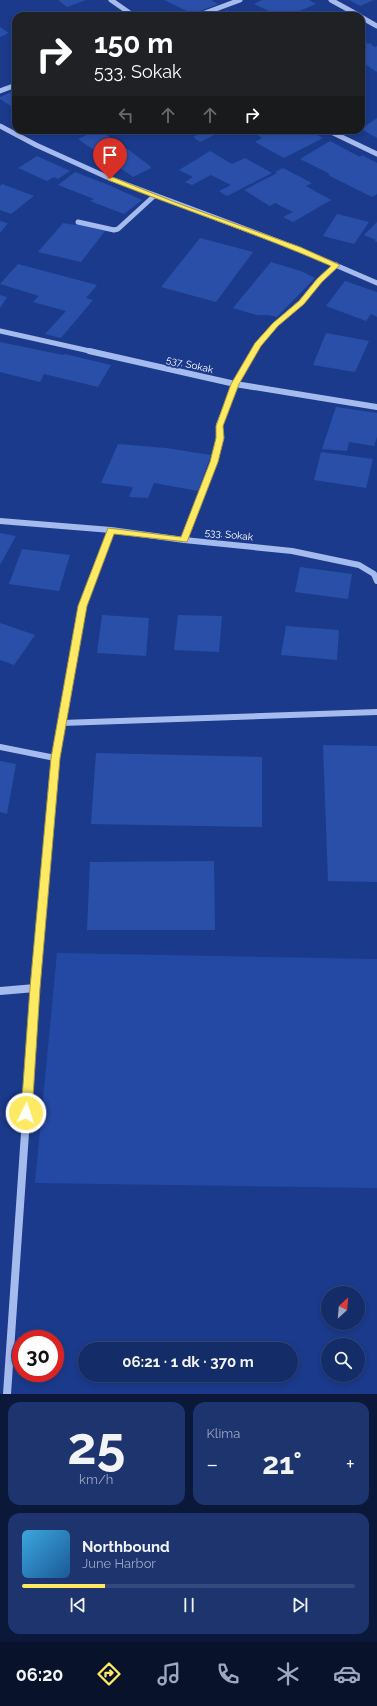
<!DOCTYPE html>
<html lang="tr">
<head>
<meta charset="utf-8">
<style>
	:root { --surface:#142c68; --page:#1d346e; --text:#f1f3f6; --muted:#9da7c0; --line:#33487c; --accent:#fee962 }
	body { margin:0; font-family:Raleway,sans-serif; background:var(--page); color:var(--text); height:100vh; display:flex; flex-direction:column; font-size:15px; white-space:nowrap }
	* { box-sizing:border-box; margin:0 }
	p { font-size:13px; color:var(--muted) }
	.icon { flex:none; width:22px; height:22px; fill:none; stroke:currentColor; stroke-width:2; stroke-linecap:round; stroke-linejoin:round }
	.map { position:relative; height:1394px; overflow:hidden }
	.panel { display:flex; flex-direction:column; gap:8px; padding:8px; background:#0b1839; flex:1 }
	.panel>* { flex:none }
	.top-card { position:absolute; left:12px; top:12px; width:353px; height:122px; border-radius:12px; box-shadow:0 2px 6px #0003,0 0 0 1px var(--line); background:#202124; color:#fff; overflow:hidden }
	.needle { width:26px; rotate:26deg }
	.tools { position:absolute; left:321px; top:1286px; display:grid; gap:8px }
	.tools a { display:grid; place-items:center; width:44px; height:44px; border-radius:50%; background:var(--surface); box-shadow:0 2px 6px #0003,0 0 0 1px var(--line); font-size:20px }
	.speed { position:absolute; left:12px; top:1330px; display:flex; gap:8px; font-size:20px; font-weight:700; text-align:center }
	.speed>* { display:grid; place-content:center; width:52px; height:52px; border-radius:50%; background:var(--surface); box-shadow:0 2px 6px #0003,0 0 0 1px var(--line); line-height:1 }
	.speed .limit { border:6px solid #d22; background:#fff; color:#111 }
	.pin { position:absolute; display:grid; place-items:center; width:34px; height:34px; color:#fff; margin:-41px -17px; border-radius:50% 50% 50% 0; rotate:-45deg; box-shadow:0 0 4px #0007 }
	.pin .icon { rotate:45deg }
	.me { position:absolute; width:44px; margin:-22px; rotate:4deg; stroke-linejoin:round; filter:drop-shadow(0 0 3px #0008) }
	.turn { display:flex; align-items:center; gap:14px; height:84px; padding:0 16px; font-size:18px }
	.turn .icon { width:52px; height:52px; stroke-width:2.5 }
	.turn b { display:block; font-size:28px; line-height:34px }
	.lanes { display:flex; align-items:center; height:38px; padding:0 16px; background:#0003; justify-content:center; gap:20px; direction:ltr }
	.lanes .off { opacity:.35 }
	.big { font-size:30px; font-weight:700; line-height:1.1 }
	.panel .tile { flex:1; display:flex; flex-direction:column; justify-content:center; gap:6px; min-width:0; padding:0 14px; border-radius:12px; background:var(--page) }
	.panel .dial { align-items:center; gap:0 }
	.dial b { font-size:52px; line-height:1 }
	.song { display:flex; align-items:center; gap:12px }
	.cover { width:48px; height:48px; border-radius:6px; background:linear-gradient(135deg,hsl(200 70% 55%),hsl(210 70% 35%)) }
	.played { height:4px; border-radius:2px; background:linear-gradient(90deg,var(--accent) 25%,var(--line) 25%) }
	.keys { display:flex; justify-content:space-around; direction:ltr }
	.heat { display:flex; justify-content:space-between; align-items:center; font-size:22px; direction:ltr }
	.panel .tiles { flex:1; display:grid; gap:8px; grid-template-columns:1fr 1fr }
	.tile:last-child { grid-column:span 2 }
	.trip { position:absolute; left:78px; top:1342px; width:220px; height:40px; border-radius:20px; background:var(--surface); box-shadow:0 2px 6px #0003,0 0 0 1px var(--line); font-weight:700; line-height:40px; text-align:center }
	.menu { display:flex; height:64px; justify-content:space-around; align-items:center; background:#08122a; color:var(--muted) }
	.menu .icon { width:28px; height:28px }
	.menu .selected { color:var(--accent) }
	.menu b { font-size:18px; color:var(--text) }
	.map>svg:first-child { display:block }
	.green { fill:#2449a4 }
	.building { fill:#2a4fa9 }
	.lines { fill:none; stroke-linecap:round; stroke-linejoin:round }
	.minor-far2 { stroke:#a6bbed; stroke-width:5 }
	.minor-far1 { stroke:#a6bbed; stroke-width:6 }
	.minor { stroke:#a6bbed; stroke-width:8 }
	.route { fill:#fee962; stroke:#a59740 }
	.labels { text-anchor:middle; stroke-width:4; stroke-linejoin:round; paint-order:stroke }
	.street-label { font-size:10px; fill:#fff; stroke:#1b3a8b }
</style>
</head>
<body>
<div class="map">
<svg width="377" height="1394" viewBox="0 0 377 1394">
	<rect width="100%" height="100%" fill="#1b3a8b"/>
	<path class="green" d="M57,953l320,6v229l-342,-5z"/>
	<path class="building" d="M58,0h28l-19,7z
		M164,0h47l7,4 -25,10z
		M262,0h47l7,4 -28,12h-9l-25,-12z
		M349,0h25l-14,6z
		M227,10l10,6h-25z
		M0,27l9,6 -9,4z
		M361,35l3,3h-3l7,6 2,-1 4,4 3,-1v26l-12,-8h-4z
		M16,90v19l-16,-10v-2z
		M377,118v20l-16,-9z
		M97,130h2l23,15 -21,10 -23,-16z
		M195,130h29l-24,12 -7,-5 7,-3z
		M249,130h59l15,8 -39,20 -29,-16 7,-4z
		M330,141l30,16 2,-2 15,8v31l-5,3 -44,-22 2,-1 -30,-15z
		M126,148l23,17 2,3 -18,9 -29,-20z
		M210,151l22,13 13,-6 27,15 -45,23 -8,-5 12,-6 -20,-10 -19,10 -7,-3 8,-5 -14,-7z
		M37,156l33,15 -12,8 -4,-2 -7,4 -29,-13z
		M283,168l29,15 -6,3 25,14 -38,22 -10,-5 10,-5 -18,-9 -5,3 -26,-16 33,-17 -2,-1z
		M75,172l36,14 31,14 -18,14 -34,-13 4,-2 -36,-14z
		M2,184l32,12 -23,18 -11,-4v-24z
		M337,214l32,8 -15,22 -31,-8z
		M0,221l8,2 -8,10z
		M377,222v20l-3,-1 2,-1 -12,-5z
		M63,223l12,2 2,-1 28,7 -24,31 -43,-10z
		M200,238l53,14 -37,50 -55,-15z
		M271,262l30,9 14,7 -38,39 -9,-2h-11l-24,-7z
		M18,264l79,21 -11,13 7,2 -32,38 -16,-4 21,-23 -33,-9 6,-6 -39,-12z
		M345,281l32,11v25l-6,-3 -5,7 -40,-15z
		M0,295l7,2 -7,11z
		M326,333l43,8 -14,31 -42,-7z
		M0,342l63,13 2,-1 46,11 -13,22 -54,-13 -4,8 -40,-10z
		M336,407l41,6v24l-3,9 -25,-4 -2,9 -25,-2z
		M118,444l48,4 45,7 -13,36 -44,-8 -6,15 -19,-1 4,-10 -32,-4z
		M321,452l52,7 -7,29 -52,-8z
		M0,533l16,3 -16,29z
		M22,549l48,6 -11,36 -50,-7z
		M300,567l52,7 -4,25 -53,-7z
		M102,615l47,3 -3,38 -49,-3z
		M178,615l44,1 -3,36 -45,-2z
		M0,623l35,12 -21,30 -14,-5z
		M286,626l53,4 -2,30 -56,-5z
		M323,745l54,1v136l-49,-1z
		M96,753l166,4v70l-171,-3z
		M0,761l16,3 -9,50 -7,-2z
		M214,861l1,69h-128l3,-68z"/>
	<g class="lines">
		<path class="minor-far2" d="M111,0l23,16
			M331,0l29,16
			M197,16l43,-16
			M361,17l16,9
			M0,91l16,-6
			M0,126l36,19 73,33 187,70 81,35
			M327,130l50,24
			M78,222l36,8 4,-1 36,-33
			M0,331l94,21
			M253,352l4,-7 18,-20 26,-23 18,-22 17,-15"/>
		<path class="minor-far1" d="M89,351l146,33 142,23
			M0,521l111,9 73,10 108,11 67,14 15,9 3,7
			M184,540l30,-78 6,-24 -1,-13 16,-41 19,-33
			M62,723l315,-11
			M0,747l55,11
			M51,807l4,-49 28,-152 28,-76"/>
		<path class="minor" d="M0,991l35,-3
			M7,1394l28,-406 16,-182"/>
	</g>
	<path class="route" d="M108,177h4l65,26 123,44 40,18 -18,17 -18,22 -26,22 -17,20 -22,38 -16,42 1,12 -6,24 -31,80 -73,-8 -27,72 -27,152 -20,230 -8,125 -2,3 -4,2 -3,-2 -2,-3 9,-125 21,-230 27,-152 30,-78 73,9 29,-75 6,-24v-12l15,-42 24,-41 18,-20 26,-22 18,-22 14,-13c-73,-32 -149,-57 -223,-86z"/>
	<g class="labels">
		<g class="street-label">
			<text transform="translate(190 364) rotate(13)" y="4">537. Sokak</text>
			<text transform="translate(229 534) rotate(6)" y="4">533. Sokak</text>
		</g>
	</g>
</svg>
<div class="tools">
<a><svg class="needle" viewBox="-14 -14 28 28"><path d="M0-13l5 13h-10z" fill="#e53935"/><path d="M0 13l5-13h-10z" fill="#9da7c0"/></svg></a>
<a><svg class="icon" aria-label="search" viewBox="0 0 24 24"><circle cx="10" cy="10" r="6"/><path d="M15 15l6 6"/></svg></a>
</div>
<div class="speed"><div class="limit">30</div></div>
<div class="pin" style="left:110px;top:179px;background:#d93025"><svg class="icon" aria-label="arrive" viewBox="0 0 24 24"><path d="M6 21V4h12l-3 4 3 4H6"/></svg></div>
<svg class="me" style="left:26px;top:1113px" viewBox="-20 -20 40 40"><circle r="17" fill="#fee962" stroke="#fff" stroke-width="3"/><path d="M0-11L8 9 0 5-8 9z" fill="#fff"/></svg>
<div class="trip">06:21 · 1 dk · 370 m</div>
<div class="top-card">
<div class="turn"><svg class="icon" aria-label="right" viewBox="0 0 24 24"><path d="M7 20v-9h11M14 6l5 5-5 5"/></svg><div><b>150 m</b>533. Sokak</div></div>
<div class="lanes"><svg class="icon off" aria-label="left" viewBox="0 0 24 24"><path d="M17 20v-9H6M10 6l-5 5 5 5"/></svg><svg class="icon off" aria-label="ahead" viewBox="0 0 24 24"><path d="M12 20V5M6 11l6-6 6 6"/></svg><svg class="icon off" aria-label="ahead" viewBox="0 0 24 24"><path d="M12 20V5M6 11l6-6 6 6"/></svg><svg class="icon" aria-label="right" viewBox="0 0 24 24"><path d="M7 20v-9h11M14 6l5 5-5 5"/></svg></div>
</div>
</div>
<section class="panel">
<div class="tiles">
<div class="tile dial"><b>25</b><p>km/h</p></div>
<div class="tile"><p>Klima</p>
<div class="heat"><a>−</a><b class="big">21°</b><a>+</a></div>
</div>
<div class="tile">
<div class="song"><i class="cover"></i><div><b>Northbound</b><p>June Harbor</p></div></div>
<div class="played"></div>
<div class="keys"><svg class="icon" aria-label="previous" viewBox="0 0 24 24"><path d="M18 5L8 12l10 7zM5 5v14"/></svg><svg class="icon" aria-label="pause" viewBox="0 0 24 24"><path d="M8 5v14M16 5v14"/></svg><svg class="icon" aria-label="next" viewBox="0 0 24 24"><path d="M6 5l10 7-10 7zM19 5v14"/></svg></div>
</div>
</div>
</section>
<nav class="menu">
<b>06:20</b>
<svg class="icon selected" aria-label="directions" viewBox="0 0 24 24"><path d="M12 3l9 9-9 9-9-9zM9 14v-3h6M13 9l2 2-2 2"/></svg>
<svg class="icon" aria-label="music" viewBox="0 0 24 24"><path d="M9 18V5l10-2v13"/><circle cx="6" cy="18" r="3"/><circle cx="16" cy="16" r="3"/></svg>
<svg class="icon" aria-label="phone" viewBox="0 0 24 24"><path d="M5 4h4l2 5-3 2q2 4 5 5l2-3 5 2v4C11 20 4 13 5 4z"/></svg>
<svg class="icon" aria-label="climate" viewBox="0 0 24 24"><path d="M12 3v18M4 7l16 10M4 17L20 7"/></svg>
<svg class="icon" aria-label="car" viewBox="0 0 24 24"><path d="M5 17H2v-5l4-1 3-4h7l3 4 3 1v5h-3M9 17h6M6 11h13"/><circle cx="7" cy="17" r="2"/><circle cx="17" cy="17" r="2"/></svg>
</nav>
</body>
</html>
